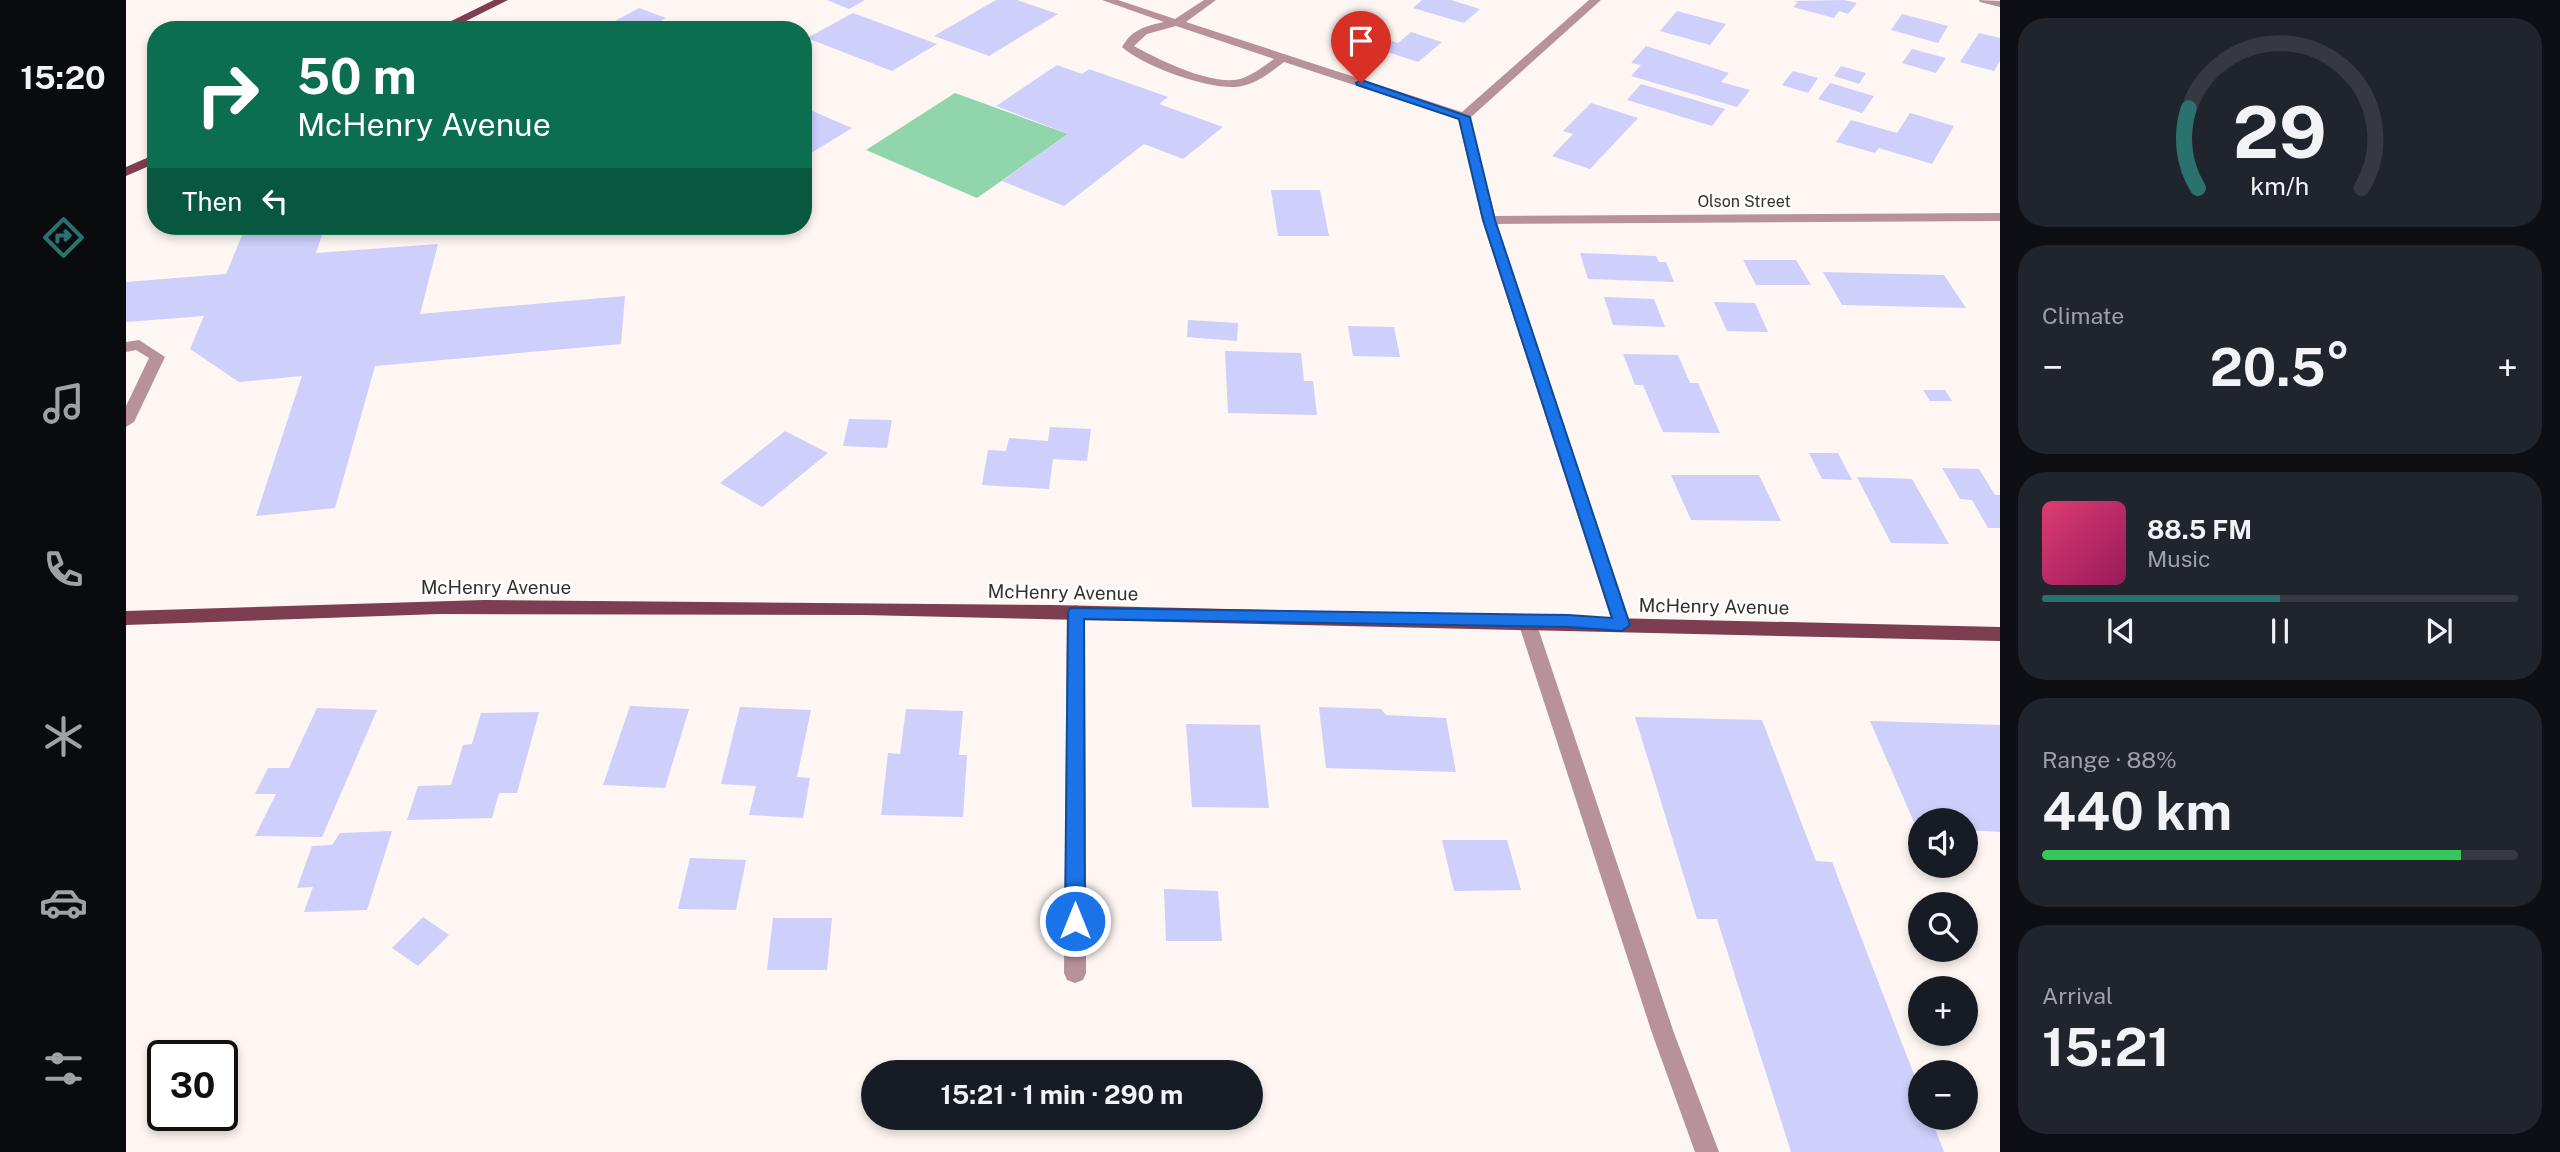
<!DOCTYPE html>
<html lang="en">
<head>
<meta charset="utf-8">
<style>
	:root { --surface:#171b24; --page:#20242c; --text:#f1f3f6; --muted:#9ea1a6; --line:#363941; --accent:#29726d }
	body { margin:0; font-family:"Public Sans",sans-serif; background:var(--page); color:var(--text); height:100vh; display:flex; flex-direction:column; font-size:26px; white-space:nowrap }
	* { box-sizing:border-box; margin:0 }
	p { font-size:23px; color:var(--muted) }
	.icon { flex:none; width:38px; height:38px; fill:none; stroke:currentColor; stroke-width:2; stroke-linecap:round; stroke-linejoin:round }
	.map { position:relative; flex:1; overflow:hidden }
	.details { display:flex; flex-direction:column; gap:18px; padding:18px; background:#0d0f14; width:560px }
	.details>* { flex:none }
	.top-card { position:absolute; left:21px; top:21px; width:665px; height:214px; border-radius:28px; box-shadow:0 4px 10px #0003; background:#0b6e4f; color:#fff; overflow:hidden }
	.buttons { position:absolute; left:1782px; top:808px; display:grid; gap:14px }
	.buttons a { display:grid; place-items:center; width:70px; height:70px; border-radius:50%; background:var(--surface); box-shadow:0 4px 10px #0003; font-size:35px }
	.speed { position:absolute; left:21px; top:1040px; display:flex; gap:14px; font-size:35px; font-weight:700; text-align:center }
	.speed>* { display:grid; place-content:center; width:91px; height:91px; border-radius:50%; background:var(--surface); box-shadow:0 4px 10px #0003; line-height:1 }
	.speed .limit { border:4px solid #111; border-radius:10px; background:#fff; color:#111 }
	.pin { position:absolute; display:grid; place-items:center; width:60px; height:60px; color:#fff; margin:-72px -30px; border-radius:50% 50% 50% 0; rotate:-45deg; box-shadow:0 0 7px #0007 }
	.pin .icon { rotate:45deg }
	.me { position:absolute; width:77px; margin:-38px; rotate:0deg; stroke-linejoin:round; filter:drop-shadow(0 0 5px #0008) }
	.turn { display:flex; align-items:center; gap:24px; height:147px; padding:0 35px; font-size:32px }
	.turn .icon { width:91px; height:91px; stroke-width:2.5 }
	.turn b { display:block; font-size:49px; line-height:60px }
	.then { display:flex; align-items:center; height:66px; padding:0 35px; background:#0003; gap:14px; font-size:26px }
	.big { font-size:52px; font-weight:700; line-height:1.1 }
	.details .widget { flex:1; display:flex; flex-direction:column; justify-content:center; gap:10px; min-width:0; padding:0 24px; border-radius:28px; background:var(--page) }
	.details .dial { align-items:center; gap:0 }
	.dial svg { height:182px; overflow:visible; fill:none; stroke:var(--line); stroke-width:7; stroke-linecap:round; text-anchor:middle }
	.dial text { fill:var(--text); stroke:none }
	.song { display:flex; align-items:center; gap:21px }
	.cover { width:84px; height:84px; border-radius:10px; background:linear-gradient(135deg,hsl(340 70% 55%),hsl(330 70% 35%)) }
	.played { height:7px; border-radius:4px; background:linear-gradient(90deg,var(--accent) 50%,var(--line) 50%) }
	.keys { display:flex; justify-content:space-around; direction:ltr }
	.heat { display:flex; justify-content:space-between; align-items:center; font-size:38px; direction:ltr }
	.charge { height:10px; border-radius:5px; background:linear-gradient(90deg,#34c759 88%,var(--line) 0) }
	.trip { position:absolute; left:735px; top:1060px; width:402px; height:70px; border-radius:35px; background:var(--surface); box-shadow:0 4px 10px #0003; font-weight:700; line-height:70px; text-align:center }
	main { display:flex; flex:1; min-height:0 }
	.menu { display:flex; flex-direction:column; width:126px; justify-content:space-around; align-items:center; background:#090b0e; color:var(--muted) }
	.menu .icon { width:49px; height:49px }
	.menu .on { color:var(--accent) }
	.menu b { font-size:32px; color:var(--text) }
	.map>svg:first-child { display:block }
	.green { fill:#91d5ac }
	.building { fill:#cecffb }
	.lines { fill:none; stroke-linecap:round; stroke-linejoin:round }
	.minor { fill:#b7929b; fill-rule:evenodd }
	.major { fill:#7c3e50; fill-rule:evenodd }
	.route { fill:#1a73e8; stroke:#114b97; stroke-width:2 }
	.labels { text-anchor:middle; stroke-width:5; stroke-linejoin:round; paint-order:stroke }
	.far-street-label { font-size:16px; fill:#343130; stroke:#fff }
	.street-label { font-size:19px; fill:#343130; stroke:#fff }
</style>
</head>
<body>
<main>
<nav class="menu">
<b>15:20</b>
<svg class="icon on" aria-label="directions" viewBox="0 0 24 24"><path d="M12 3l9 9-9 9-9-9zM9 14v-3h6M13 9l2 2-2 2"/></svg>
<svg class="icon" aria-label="music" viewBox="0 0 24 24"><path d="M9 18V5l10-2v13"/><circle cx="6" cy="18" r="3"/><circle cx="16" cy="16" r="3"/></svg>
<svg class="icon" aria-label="phone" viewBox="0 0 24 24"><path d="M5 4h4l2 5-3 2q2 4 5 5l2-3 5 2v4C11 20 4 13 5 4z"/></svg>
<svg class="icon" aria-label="climate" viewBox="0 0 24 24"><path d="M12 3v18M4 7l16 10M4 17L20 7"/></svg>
<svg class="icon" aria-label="car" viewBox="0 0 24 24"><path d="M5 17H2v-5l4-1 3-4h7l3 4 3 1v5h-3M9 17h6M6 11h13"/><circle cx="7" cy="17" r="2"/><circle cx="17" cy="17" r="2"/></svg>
<svg class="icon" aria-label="filters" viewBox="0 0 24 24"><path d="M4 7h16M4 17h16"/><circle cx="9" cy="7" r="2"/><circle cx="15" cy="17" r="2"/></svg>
</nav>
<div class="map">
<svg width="1874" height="1152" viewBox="0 0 1874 1152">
	<rect width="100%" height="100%" fill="#fdf6f2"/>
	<path class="green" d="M829,93l113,41 -91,64 -111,-48z"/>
	<path class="building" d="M701,0h38l-16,9z
		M870,0h21l41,14 -69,42 -55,-20z
		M1296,0h29l29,9 -16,14 -51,-15z
		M1718,0l13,3 -9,11 -9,-3 -5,7 -41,-11 5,-5 -6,-1z
		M513,8l27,10 -22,12h-11l-20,-8z
		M1551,11l49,13 -16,21 -50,-14z
		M727,13l84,31 -45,27 -85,-33z
		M1776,14l46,12 -10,17 -47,-13z
		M1249,31l16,5 -4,3 11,4 13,-11 31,10 -24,20 -58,-19z
		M1853,33l21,5v23l-6,10 -34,-9z
		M1520,46l83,27 -8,9 29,8 -13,17 -106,-31 10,-11 -10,-2z
		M1786,49l34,9 -10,15 -34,-10z
		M931,65l25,9 7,-5 79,28 -9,7 64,23 -40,32 -39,-15 -80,62 -62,-25 66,-47 -72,-28z
		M1715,66l25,7 -7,11 -25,-8z
		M1667,71l25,7 -10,15 -26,-8z
		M1704,83l44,13 -12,17 -44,-14z
		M1515,84l84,25 -13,17 -85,-26z
		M1465,103l47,15 -48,51 -38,-13 21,-22 -10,-3z
		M677,107l49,21 -49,30z
		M1784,113l44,13 -22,38 -53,-16 -4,5 -39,-11 15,-22 46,13z
		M1145,190h49l9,46h-51z
		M120,226h79l-9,27 122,-9 -18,70 205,-18 -4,48 -246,22 -40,142 -79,8 46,-140 -63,6 -49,-33 14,-33 -78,6v-40l100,-8z
		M1454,253l76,3 3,6h7l8,20 -86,-3z
		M1617,260h53l15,25h-55z
		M1697,272l121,3 22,33 -124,-3z
		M1478,297l50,2 11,28 -52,-2z
		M1588,302l41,1 13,29 -41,-1z
		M1062,320l50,3 -1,18 -50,-4z
		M1222,326l46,1 6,30 -47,-1z
		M1099,351l76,2 3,28h9l4,34 -89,-2z
		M1497,354l55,1 12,28h8l22,50 -57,-1 -20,-47h-8z
		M1797,390h22l7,11h-22z
		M723,419l43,1 -5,28 -44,-2z
		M924,427l41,2 -4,32 -34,-2 -4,30 -67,-4 6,-35 18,1 3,-13 39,3z
		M659,431l43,22 -66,54 -42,-24z
		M1683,453h29l14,27 -30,-1z
		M1816,468l37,1 16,26h5v33h-12l-16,-28 -12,-1z
		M1545,475h88l22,46 -90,-1z
		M1731,477l55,2 37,65 -58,-1z
		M504,706l59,3 -24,79 -62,-3z
		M614,707l71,3 -14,67 13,1 -7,40 -54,-3 7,-29 -35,-2z
		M1193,707l62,2 5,6 60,3 10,54 -130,-4z
		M191,708l60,2 -55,127 -67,-1 21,-42h-21l13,-26h21z
		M780,709l57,2 -4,44h8l-4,62 -82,-2 7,-62 12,1z
		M413,712l-22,81h-18l-7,25 -85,2 11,-34 33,-1 12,-40 9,-1 9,-31z
		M1509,717l127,3 54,141 16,1 88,228v28h11l13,34h-153l-74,-233h-20z
		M1744,721l130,4v107l-35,-2v-9h-45v8h-3z
		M1060,724l74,1 9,83 -77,-1z
		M266,831l-25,79 -63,2 9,-25 -16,1 15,-42 20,-1 8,-12z
		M1316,840h65l14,50 -67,1z
		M564,858l56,2 -10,50 -58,-1z
		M1038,889l54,2 4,50h-56z
		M297,917l26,18 -31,31 -26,-18z
		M647,918h59l-5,52h-60z"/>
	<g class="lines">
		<path class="minor" d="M976,0h16l57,19 29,-19h12l-30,22 276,90 127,-112h12l-131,118 25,98 505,-3v8l-503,3 134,401 -3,5h-12l-3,-5 -131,-405 -24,-101 -174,-57c-14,11 -29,23 -48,25 -29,2 -93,-21 -114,-40 10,-18 24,-21 42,-25zM1050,26l98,33c-10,7 -21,16 -34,20 -28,7 -81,-19 -106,-33l13,-12z
			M1853,0l21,1v6l-20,-5z
			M13,340l26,17 -31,65 -8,5v-21l23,-48 -13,-8 -10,2v-10z
			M950,605l6,2 3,5 1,361 -3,7 -8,3 -8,-3 -3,-7 3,-361 3,-5z
			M1401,615l6,2 3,5 138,411 45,119h-24l-43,-119 -134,-411 3,-5z"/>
		<path class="major" d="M368,0h14l-60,30h-15z
			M30,154v9l-30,13v-9z
			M358,600l568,5 948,22v14l-1137,-26 -424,-1 -313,11v-14z"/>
	</g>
	<path class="route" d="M1235,80l109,37 25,103 135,405 -8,6 -54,-4 -484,-8 1,302 -3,7 -7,2 -7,-2 -3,-7 3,-309 2,-4 498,7 44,3 -129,-398 -24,-101 -102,-34 -1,-2z"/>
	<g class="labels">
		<g class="far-street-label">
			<text x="1618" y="207">Olson Street</text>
		</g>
		<g class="street-label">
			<text x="370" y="594">McHenry Avenue</text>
			<text transform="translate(937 592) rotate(1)" y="7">McHenry Avenue</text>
			<text transform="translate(1588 606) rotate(1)" y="7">McHenry Avenue</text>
		</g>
	</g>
</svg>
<div class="buttons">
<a><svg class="icon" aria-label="sound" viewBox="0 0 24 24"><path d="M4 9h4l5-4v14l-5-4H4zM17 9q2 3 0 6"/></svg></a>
<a><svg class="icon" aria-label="search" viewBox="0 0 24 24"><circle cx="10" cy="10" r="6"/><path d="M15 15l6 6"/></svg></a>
<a>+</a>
<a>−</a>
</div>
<div class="speed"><div class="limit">30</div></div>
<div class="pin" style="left:1235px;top:83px;background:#d93025"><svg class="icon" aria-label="arrive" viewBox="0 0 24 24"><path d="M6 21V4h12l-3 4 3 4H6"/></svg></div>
<svg class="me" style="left:949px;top:921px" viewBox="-20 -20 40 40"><circle r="17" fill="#1a73e8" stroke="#fff" stroke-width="3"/><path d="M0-11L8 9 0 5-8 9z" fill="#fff"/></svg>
<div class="trip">15:21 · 1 min · 290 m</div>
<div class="top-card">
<div class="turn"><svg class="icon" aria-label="right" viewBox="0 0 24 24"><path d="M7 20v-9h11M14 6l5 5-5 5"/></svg><div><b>50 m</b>McHenry Avenue</div></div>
<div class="then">Then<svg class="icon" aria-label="left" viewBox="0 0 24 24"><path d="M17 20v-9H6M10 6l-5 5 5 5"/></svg></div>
</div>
</div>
<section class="details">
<div class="widget dial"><svg viewBox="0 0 100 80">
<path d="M14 69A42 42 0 1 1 86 69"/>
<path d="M14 69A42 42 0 0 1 10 34" stroke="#29726d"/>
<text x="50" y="56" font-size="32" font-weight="700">29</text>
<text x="50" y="72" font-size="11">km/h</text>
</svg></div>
<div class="widget"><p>Climate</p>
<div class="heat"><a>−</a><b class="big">20.5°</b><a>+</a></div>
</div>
<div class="widget">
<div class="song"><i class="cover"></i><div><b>88.5 FM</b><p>Music</p></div></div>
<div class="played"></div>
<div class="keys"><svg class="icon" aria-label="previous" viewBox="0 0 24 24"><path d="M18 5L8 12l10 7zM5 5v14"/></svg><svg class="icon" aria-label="pause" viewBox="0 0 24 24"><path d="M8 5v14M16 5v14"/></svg><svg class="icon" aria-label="next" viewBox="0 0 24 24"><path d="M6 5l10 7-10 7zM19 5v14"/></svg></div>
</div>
<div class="widget"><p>Range · 88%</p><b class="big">440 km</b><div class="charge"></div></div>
<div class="widget"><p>Arrival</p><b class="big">15:21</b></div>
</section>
</main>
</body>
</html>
